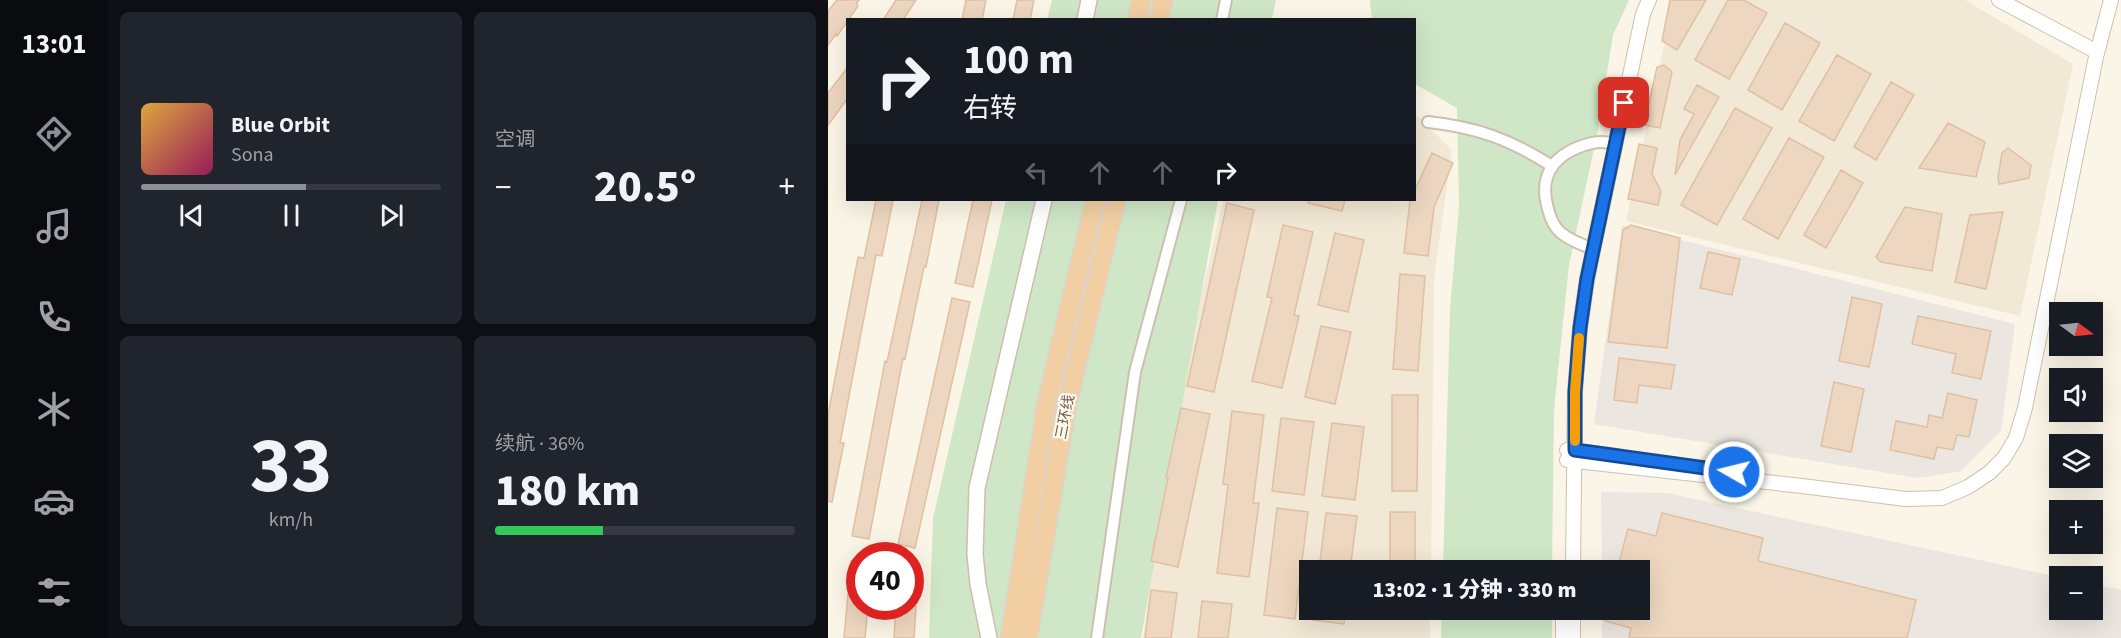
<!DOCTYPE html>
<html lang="zh">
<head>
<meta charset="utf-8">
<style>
	:root { --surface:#171b24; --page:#20242c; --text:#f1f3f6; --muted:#9ea1a6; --line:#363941; --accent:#8c9099 }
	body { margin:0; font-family:"Source Sans 3","Noto Sans SC",sans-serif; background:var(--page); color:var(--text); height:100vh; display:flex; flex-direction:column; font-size:22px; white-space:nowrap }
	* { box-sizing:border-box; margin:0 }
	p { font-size:20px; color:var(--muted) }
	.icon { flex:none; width:33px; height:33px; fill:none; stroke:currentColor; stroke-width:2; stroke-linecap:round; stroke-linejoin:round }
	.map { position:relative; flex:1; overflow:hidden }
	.sheet { display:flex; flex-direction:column; gap:12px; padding:12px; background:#0d0f14; width:720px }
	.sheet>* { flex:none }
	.banner { position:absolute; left:18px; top:18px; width:570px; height:183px; border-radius:0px; box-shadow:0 6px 24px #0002; background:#171b24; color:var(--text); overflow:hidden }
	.needle { width:39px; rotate:105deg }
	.buttons { position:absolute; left:1221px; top:302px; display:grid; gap:12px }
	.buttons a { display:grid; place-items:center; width:54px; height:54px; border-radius:0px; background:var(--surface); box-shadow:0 6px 24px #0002; font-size:30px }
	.speed { position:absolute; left:18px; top:542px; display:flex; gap:12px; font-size:30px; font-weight:700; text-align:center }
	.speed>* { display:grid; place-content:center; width:78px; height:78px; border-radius:50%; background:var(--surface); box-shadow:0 6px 24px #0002; line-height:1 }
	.speed .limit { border:9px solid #d22; background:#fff; color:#111 }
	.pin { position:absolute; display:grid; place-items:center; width:51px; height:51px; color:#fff; margin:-26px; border-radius:12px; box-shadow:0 3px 9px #0006 }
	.me { position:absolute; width:66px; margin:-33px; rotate:278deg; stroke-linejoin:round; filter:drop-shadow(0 0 4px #0008) }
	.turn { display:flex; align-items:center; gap:21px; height:126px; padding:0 18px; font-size:27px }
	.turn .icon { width:78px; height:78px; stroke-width:2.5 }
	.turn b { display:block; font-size:42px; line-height:51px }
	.lanes { display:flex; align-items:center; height:57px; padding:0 18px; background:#0003; justify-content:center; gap:30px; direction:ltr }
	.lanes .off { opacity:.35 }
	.big { font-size:45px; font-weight:800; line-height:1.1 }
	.sheet .widget { flex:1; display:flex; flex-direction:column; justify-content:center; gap:9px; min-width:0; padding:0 21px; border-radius:9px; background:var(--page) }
	.sheet .dial { align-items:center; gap:0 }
	.dial b { font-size:78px; line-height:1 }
	.song { display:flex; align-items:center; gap:18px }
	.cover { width:72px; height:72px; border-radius:9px; background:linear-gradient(135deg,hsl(40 70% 55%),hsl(330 70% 35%)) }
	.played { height:6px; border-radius:3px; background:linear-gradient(90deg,var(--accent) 55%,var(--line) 55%) }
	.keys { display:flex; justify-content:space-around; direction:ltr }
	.heat { display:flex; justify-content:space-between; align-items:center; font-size:33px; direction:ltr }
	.charge { height:9px; border-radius:4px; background:linear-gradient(90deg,#34c759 36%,var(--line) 0) }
	.sheet .tiles { flex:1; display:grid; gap:12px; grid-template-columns:repeat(2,1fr) }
	.trip { position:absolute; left:471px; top:560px; width:351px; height:60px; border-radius:0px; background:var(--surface); box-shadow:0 6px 24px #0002; font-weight:800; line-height:60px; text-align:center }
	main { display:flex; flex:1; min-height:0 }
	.tabs { display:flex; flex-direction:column; width:108px; justify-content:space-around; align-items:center; background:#090b0e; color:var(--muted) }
	.tabs .icon { width:42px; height:42px }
	.tabs .selected { color:var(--accent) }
	.tabs b { font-size:27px; color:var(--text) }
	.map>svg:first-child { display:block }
	.residential { fill:#f1e8d5 }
	.industrial { fill:#ebe6e0 }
	.green { fill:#cfe7c6 }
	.building { fill:#eed7c0; stroke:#dfc0a2; stroke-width:1.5 }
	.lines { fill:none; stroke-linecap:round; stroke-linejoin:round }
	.minor-casing { stroke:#cdc0b0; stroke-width:14 }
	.tertiary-casing { stroke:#cdc0b0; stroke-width:16 }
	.secondary-casing { stroke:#cebeab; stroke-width:18 }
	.trunk-casing { stroke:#dad5d1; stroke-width:21 }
	.minor { stroke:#fff; stroke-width:10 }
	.tertiary { stroke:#fff; stroke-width:14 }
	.secondary { stroke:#fff; stroke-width:15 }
	.trunk { stroke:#f2cfa3; stroke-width:18 }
	.route-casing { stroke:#114b97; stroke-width:15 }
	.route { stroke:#1a73e8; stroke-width:10 }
	.slow { stroke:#f59e0b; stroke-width:10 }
	.labels { text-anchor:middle; stroke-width:4.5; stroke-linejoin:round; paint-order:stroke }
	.street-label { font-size:15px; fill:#725e4d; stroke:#fdf9ec }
</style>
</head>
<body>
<main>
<nav class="tabs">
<b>13:01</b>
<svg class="icon selected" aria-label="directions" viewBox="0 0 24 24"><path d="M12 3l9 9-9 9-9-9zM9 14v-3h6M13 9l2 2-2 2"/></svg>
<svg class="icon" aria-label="music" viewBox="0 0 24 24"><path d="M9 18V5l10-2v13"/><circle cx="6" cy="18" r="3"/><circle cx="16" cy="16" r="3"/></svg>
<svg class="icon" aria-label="phone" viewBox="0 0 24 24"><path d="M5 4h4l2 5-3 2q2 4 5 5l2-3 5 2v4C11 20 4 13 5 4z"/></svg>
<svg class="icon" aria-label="climate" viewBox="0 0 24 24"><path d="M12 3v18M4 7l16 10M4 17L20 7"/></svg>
<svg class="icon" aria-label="car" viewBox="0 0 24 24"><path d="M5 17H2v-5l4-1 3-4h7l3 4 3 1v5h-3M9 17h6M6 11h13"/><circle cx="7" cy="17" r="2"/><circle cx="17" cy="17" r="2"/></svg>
<svg class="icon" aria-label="filters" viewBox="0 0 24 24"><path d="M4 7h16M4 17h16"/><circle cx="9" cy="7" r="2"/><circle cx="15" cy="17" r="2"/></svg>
</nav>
<section class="sheet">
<div class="tiles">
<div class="widget">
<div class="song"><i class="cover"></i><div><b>Blue Orbit</b><p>Sona</p></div></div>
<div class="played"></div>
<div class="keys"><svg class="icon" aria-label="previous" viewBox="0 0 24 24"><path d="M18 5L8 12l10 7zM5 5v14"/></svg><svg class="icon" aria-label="pause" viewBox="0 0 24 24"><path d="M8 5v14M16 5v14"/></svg><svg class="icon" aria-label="next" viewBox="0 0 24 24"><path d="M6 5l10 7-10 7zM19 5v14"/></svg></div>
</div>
<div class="widget"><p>空调</p>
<div class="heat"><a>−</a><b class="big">20.5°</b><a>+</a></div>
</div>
<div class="widget dial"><b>33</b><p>km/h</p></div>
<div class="widget"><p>续航 · 36%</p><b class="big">180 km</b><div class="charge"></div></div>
</div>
</section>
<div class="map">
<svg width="1293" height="638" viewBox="0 0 1293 638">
	<rect width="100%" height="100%" fill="#faf5e6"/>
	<path class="residential" d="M846,0h291l108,64 -53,252 -394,-95z
		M587,114l37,36 -18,129 -3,291h-121v39h120v29h-287l27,-203 53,-235h191z"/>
	<path class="industrial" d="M794,225l393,99 -14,107 -40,40 -43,7 -324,-54z
		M773,492l66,1 392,84 1,32h32l1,-25 28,6v48h-519v-29h38v-39h-38z"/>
	<path class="green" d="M224,0h224l-4,19 -225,1z
		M542,0h259l-16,35 -16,100 -28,130 -15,144 -2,161h-109l7,-261 9,-103 -2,-98 -42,-24 -1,-64 -42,-1z
		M178,200h212l-77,438h-212l4,-120z
		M614,609h110v29h-111z"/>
	<path class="building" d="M9,0h22l-3,4 2,2 -21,30 -1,-2 -8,11v-34z
		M68,0h20l-13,20h-20z
		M138,0h20l-4,20h-20z
		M189,0h17l-4,20h-17z
		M842,0h36l-29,50 -15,-9z
		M900,0h16l23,13 -38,66 -34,-19z
		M957,23l35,20 -38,67 -34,-20z
		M1009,55l34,19 -37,67 -35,-20z
		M836,65l8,7 -12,56 -16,-3 13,-58z
		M20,67v31l-20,27v-32z
		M1063,82l23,13 -38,65 -22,-13z
		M869,85l22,12 -44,78 5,-35 14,-26 -10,-5z
		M907,108l37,20 -55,97 -36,-20z
		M1120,123l37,19 -9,35 -57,-9z
		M961,138l35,19 -46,82 -35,-20z
		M811,144l18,4 -5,26 9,17 -3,14 -30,-6z
		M1180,148l23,17 -2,13 -30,6 -1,-6 4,-25z
		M604,153l21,10 -19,44 -6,49 -24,-3 6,-53h4v-8z
		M1013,170l22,13 -37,65 -22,-13z
		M48,200h17l-11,56 -6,-1 -36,188h4l-12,59 -4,-1v-86l30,-158 6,1z
		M94,200h17l-13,67h-2l-19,92 -2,-1 -34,181 -17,-3 33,-175 2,1z
		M145,200h19l-19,87 -18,-4z
		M481,200h36l-3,11 -34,-8z
		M399,203l27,7 -40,182 -27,-6z
		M1077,207l37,7 -10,57 -51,-9 -5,-5z
		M1175,212l-17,77 -31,-7 15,-67z
		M455,225l30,7 -19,83 5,1 -17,72 -30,-7 20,-83 -5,-1z
		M803,225l49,13 -13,110 -59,-6 15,-112z
		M507,233l29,7 -16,72 -30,-7z
		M880,252l32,7 -8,36 -32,-7z
		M572,274l25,2 -7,95 -25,-2z
		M1024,297l30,7 -13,63 -30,-6z
		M124,298l18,4 -55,246 -17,-4z
		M1090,316l73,15 -10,48 -29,-6 4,-19 -44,-10z
		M493,326l30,6 -16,72 -30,-7z
		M791,358l56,7 -4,24 -32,-4 -2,18 -23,-3z
		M1006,382l30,7 -13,63 -30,-6z
		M1120,393l29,7 -8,37 -12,-2 -4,15 -16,-3 -3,12 -44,-9 6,-29 31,6 2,-12 13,3z
		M564,395h26l-1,96h-25z
		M353,408l29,6 -32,153 -27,-6 17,-83h-2z
		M404,411l32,4 -11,88h6l-10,74 -32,-4 11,-88 -5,-1z
		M453,418l33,4 -10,73 -32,-4z
		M504,423l32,4 -9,73 -33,-4z
		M449,508l31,4 -13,107 -31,-4z
		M562,512h25v58h-25z
		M498,513l31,3 -7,54h-31z
		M834,513l101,25 -5,23 158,39 -9,38h-278l2,-10 -26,-7 3,-12h32v-39h-23l11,-41 28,7z
		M23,561h9v45h8l-3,32h-21z
		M323,590l26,3 -6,45h-26z
		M374,601l30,3 -4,34h-30z
		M68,606h20l-2,32h-20z
		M487,609h30l-1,15 -31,-4z"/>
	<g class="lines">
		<defs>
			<path id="minor" d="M394,20l4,-20
				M600,122c49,5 83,18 124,44
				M766,249c-12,-4 -24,-9 -33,-16 -7,-6 -11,-16 -13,-24 -9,-31 3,-51 31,-62 12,-5 24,-7 36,-3
				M269,638l38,-266 46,-172"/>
			<path id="tertiary" d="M1171,0l98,52
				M739,450l50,6
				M739,460l235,26 104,13 36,-1 26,-11 21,-14 15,-15 12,-20 9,-30 71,-351 15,-57
				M745,570l2,-178 5,-64 7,-49 50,-237 6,-28 6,-14
				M735,638v-29
				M745,638v-29"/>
			<path id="secondary" d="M257,20l4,-20
				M161,638l-11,-54 -3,-30 2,-66 67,-288"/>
			<path id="trunk" d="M309,20l4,-20
				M331,20l4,-20
				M182,638l37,-237 48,-201
				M200,638l39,-233 49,-205"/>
		</defs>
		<use href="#minor" class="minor-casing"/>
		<use href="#tertiary" class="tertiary-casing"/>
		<use href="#secondary" class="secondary-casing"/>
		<use href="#trunk" class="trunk-casing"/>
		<use href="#minor" class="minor"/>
		<use href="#tertiary" class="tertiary"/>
		<use href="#secondary" class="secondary"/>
		<use href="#trunk" class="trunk"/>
	</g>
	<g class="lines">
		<defs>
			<path id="route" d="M796,103l-37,176 -7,49 -5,64v58l159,22"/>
		</defs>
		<use href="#route" class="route-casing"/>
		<use href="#route" class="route"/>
		<path class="slow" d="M747,441v-49l4,-54"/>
	</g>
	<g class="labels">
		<g class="street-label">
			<text transform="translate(237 417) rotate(-79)" y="5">三环线</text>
		</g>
	</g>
</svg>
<div class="buttons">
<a><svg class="needle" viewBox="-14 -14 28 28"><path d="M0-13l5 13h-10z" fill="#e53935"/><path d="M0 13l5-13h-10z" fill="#9ea1a6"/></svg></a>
<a><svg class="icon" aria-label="sound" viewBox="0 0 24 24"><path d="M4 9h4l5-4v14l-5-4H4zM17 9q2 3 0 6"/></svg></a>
<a><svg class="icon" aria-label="layers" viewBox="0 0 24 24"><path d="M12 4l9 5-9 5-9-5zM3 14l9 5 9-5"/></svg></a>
<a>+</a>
<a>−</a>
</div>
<div class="speed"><div class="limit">40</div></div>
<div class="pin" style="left:796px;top:103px;background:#d93025"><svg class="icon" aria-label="arrive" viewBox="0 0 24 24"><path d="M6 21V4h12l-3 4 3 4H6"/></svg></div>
<svg class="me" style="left:906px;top:472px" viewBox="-20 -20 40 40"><circle r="17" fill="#1a73e8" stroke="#fff" stroke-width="3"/><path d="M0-11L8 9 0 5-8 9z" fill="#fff"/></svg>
<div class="trip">13:02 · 1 分钟 · 330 m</div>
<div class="banner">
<div class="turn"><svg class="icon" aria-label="right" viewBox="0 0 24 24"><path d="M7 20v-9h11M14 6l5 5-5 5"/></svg><div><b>100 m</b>右转</div></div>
<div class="lanes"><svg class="icon off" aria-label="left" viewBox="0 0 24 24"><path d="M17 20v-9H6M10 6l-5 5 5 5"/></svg><svg class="icon off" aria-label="ahead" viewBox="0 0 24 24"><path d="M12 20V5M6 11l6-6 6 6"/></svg><svg class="icon off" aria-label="ahead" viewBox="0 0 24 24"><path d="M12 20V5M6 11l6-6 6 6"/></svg><svg class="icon" aria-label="right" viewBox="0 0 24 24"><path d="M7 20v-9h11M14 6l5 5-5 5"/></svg></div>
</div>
</div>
</main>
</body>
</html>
